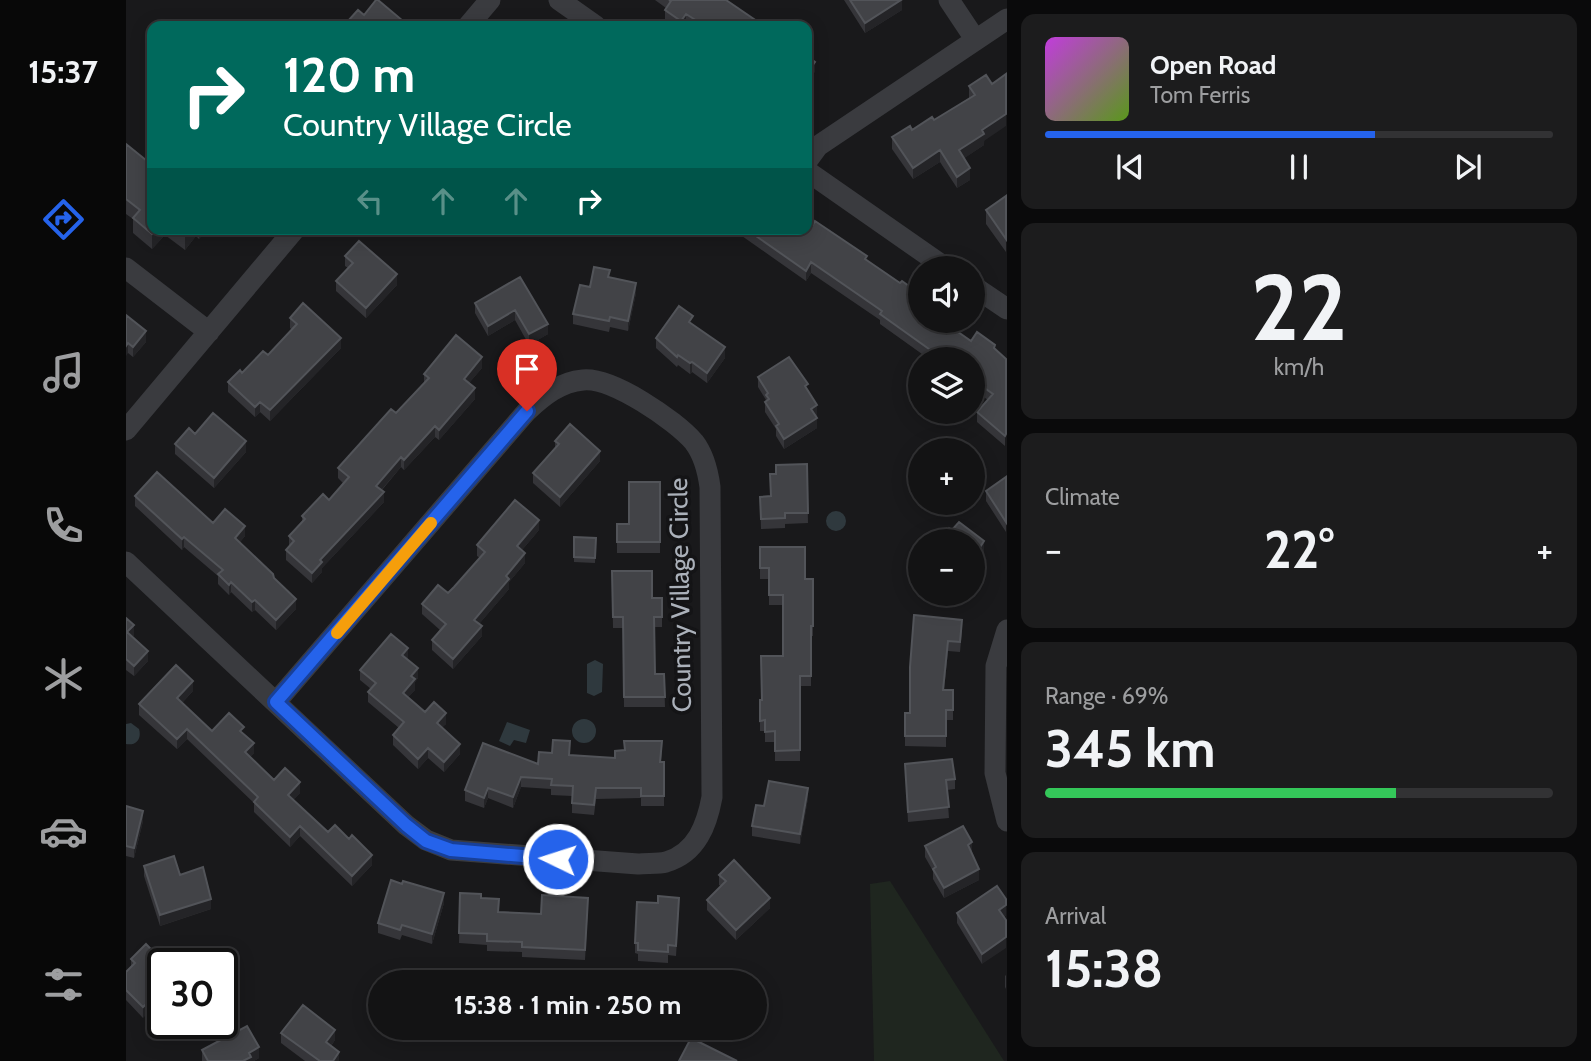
<!DOCTYPE html>
<html lang="en">
<head>
<meta charset="utf-8">
<style>
	:root { --surface:#131314; --page:#1c1c1d; --text:#f1f3f6; --muted:#9d9ea0; --line:#323234; --accent:#2563eb }
	body { margin:0; font-family:Cabin,sans-serif; background:var(--page); color:var(--text); height:100vh; display:flex; flex-direction:column; font-size:26px; white-space:nowrap }
	* { box-sizing:border-box; margin:0 }
	p { font-size:23px; color:var(--muted) }
	.icon { flex:none; width:38px; height:38px; fill:none; stroke:currentColor; stroke-width:2; stroke-linecap:round; stroke-linejoin:round }
	.map { position:relative; flex:1; overflow:hidden }
	.drawer { display:flex; flex-direction:column; gap:14px; padding:14px; background:#0a0a0b; width:584px }
	.drawer>* { flex:none }
	.hud { position:absolute; left:21px; top:21px; width:665px; height:214px; border-radius:14px; box-shadow:0 4px 18px #0003,0 0 0 2px var(--line); background:#00695c; color:#fff; overflow:hidden }
	.controls { position:absolute; left:782px; top:256px; display:grid; gap:14px }
	.controls a { display:grid; place-items:center; width:77px; height:77px; border-radius:50%; background:var(--surface); box-shadow:0 4px 18px #0003,0 0 0 2px var(--line); font-size:35px }
	.speed { position:absolute; left:21px; top:948px; display:flex; gap:14px; font-size:35px; font-weight:700; text-align:center }
	.speed>* { display:grid; place-content:center; width:91px; height:91px; border-radius:50%; background:var(--surface); box-shadow:0 4px 18px #0003,0 0 0 2px var(--line); line-height:1 }
	.speed .limit { border:4px solid #111; border-radius:10px; background:#fff; color:#111 }
	.pin { position:absolute; display:grid; place-items:center; width:60px; height:60px; color:#fff; margin:-72px -30px; border-radius:50% 50% 50% 0; rotate:-45deg; box-shadow:0 0 7px #0007 }
	.pin .icon { rotate:45deg }
	.me { position:absolute; width:77px; margin:-38px; rotate:274deg; stroke-linejoin:round; filter:drop-shadow(0 0 5px #0008) }
	.turn { display:flex; align-items:center; gap:24px; height:147px; padding:0 21px; font-size:32px }
	.turn .icon { width:91px; height:91px; stroke-width:2.5 }
	.turn b { display:block; font-size:49px; line-height:60px }
	.lanes { display:flex; align-items:center; height:66px; padding:0 21px; background:#0003; justify-content:center; gap:35px; direction:ltr }
	.lanes .off { opacity:.35 }
	.big { font-size:52px; font-weight:800; line-height:1.1 }
	.drawer .card { flex:1; display:flex; flex-direction:column; justify-content:center; gap:10px; min-width:0; padding:0 24px; border-radius:14px; background:var(--page) }
	.drawer .dial { align-items:center; gap:0 }
	.dial b { font-size:91px; line-height:1 }
	.song { display:flex; align-items:center; gap:21px }
	.cover { width:84px; height:84px; border-radius:10px; background:linear-gradient(135deg,hsl(290 70% 55%),hsl(90 70% 35%)) }
	.played { height:7px; border-radius:4px; background:linear-gradient(90deg,var(--accent) 65%,var(--line) 65%) }
	.keys { display:flex; justify-content:space-around; direction:ltr }
	.heat { display:flex; justify-content:space-between; align-items:center; font-size:38px; direction:ltr }
	.charge { height:10px; border-radius:5px; background:linear-gradient(90deg,#34c759 69%,var(--line) 0) }
	.trip { position:absolute; left:242px; top:970px; width:399px; height:70px; border-radius:35px; background:var(--surface); box-shadow:0 4px 18px #0003,0 0 0 2px var(--line); font-weight:800; line-height:70px; text-align:center }
	main { display:flex; flex:1; min-height:0 }
	.tab-bar { display:flex; flex-direction:column; width:126px; justify-content:space-around; align-items:center; background:#080808; color:var(--muted) }
	.tab-bar .icon { width:49px; height:49px }
	.tab-bar .current { color:var(--accent) }
	.tab-bar b { font-size:32px; color:var(--text) }
	.map>svg:first-child { display:block }
	.green { fill:#1f261f }
	.water { fill:#2f393e }
	.lines { fill:none; stroke-linecap:round; stroke-linejoin:round }
	.street { stroke:#3a3b3f; stroke-width:21 }
	.wall { fill:#353539 }
	.shaded-wall { fill:#242427 }
	.building { fill:#424347; stroke:#525459; stroke-width:2 }
	.route-casing { stroke:#184099; stroke-width:18 }
	.route { stroke:#2563eb; stroke-width:12 }
	.slow { stroke:#f59e0b; stroke-width:12 }
	.labels { text-anchor:middle; stroke-width:7; stroke-linejoin:round; paint-order:stroke }
	.street-label { font-size:26px; fill:#abb1ba; stroke:#141416 }
</style>
</head>
<body>
<main>
<nav class="tab-bar">
<b>15:37</b>
<svg class="icon current" aria-label="directions" viewBox="0 0 24 24"><path d="M12 3l9 9-9 9-9-9zM9 14v-3h6M13 9l2 2-2 2"/></svg>
<svg class="icon" aria-label="music" viewBox="0 0 24 24"><path d="M9 18V5l10-2v13"/><circle cx="6" cy="18" r="3"/><circle cx="16" cy="16" r="3"/></svg>
<svg class="icon" aria-label="phone" viewBox="0 0 24 24"><path d="M5 4h4l2 5-3 2q2 4 5 5l2-3 5 2v4C11 20 4 13 5 4z"/></svg>
<svg class="icon" aria-label="climate" viewBox="0 0 24 24"><path d="M12 3v18M4 7l16 10M4 17L20 7"/></svg>
<svg class="icon" aria-label="car" viewBox="0 0 24 24"><path d="M5 17H2v-5l4-1 3-4h7l3 4 3 1v5h-3M9 17h6M6 11h13"/><circle cx="7" cy="17" r="2"/><circle cx="17" cy="17" r="2"/></svg>
<svg class="icon" aria-label="filters" viewBox="0 0 24 24"><path d="M4 7h16M4 17h16"/><circle cx="9" cy="7" r="2"/><circle cx="15" cy="17" r="2"/></svg>
</nav>
<div class="map">
<svg width="881" height="1061" viewBox="0 0 881 1061">
	<rect width="100%" height="100%" fill="#19191b"/>
	<path class="green" d="M764,881l114,180h-130l-4,-177z"/>
	<path class="water" d="M700 521a10 10 0 1 1 20 0a10 10 0 1 1-20 0Z
		M469,660l8,4 -1,28 -8,4 -7,-3v-29z
		M446 731a12 12 0 1 1 24 0a12 12 0 1 1-24 0Z
		M381,722l23,8 -4,13 -12,-3 -4,6 -11,-5z
		M5,723l8,6c3,10 -3,17 -13,15v-20z
		M362,970l6,3 3,9h-21l3,-9z"/>
	<g class="lines">
		<path class="street" d="M433,0l37,26
			M823,0l26,39
			M342,26l22,-26
			M681,161l11,-15 189,-127
			M681,171l139,97
			M0,268l83,64
			M847,286l34,23
			M0,430l169,-201
			M0,562l280,263 20,15 25,10 187,14c9,-1 20,0 28,-2 31,-9 41,-38 46,-65l-2,-310c-2,-15 -6,-32 -16,-45 -19,-22 -82,-65 -111,-62 -23,2 -40,16 -56,31l-251,291
			M881,630l-11,36 -1,107 12,48"/>
	</g>
	<path class="wall" d="M529,0h71l38,26h-75l-3,-2 -2,2h-10l-9,-6v-10l1,-2z
		M718,0h58v10l-37,23z
		M860,75l-2,70 -20,13 6,22 -13,8 -17,-26 -27,17 -21,-30v-12l20,-7 22,-10 35,-22v-12z
		M0,144l26,85h55l-8,10 -3,-3 -11,14 -20,-15 -13,14 -19,-16v-14l-7,-5z
		M880,196v56l-20,-28v-14z
		M606,229h75l60,31 33,23 20,11v26l51,21 24,8 11,10 -1,87 -28,-24v-10l11,-12 -15,-10v-31h-44l-49,-35v-4l-69,-47 -5,8z
		M219,256l52,29 -31,33 -30,-27v-10l12,-13 -3,-2z
		M394,277l28,57 -19,11 -14,-25 -27,16 -13,-23v-10z
		M484,278l26,15 -8,38 -18,-4 -1,5 -36,-8v-10l17,-27z
		M0,315l20,27 -13,15 -5,-4z
		M164,318l51,30 -71,73 -10,-9 -5,5 -27,-25v-10l40,-27 24,-25 -2,-2z
		M567,324l32,34 -18,25 -15,-11 -2,2 -12,-9 -1,2 -21,-19v-10z
		M356,368l-13,15 6,16 -36,41 -4,-3 -31,33 -3,-3 -19,23 2,12 -62,66v4l-10,11 -26,-23v-10l3,-3v-11l13,-15v-5l27,-16 14,-17 -5,-5v-10l58,-55 28,-29v-10z
		M632,377l50,14 9,24 -1,1 1,12 -33,21 -8,-13v-7l-11,-17v-10l1,-2 -8,-13z
		M429,441l45,20 -40,46 -27,-24v-10l22,-25z
		M49,444l71,8 -32,36 -39,-34z
		M681,464l1,59 -23,1v4l-24,1 -1,-32 10,-1 6,-22z
		M880,477v55l-20,-31v-10z
		M534,482v71h-43v-29h12z
		M9,496l78,27 32,13 -5,6 34,36 22,31 -20,21 -21,-20 -3,2 -21,-20 -2,3 -11,-11v-8l-34,-29 -2,3 -47,-44z
		M413,530l-17,20 3,13 -16,19v7l-30,35 3,12 -29,33 -21,-19v-10l8,-10 -18,-16v-10l26,-11 6,-6 26,-29 -3,-2v-11z
		M448,537l22,1 -1,25 -21,-1z
		M634,547l45,32h8v57h-2v50h-11v75h-25v-19h-10v-11h-5v-31h2l21,-44v-51h-14v-26h-9z
		M486,571l40,27h10v29h-8l1,47h9l1,33h-41l-1,-79h-10z
		M832,593h14l-5,7z
		M0,618l8,17 -2,2 16,24 -14,15 -8,-6z
		M836,630l-2,22 -12,-1 -4,39h9v30h-7v27l-41,-1v-33h5v-46z
		M282,658l-1,1 11,19 -3,4v8l-7,7 17,15 21,12 -4,3 18,27 -16,18 -16,-14 -10,11 -25,-24v-10l6,-7 -31,-26v-10l3,-3 -11,-9v-10z
		M67,691l-11,12 30,28 32,3 10,19 -4,4 24,23 26,13 -7,7 35,32 44,33 -20,21 -52,-50 -10,11 -36,-35v-9l-67,-64 -10,10 -38,-34v-11z
		M536,752l-1,10h3v44h-23v-8l-45,1 -2,16 -22,-2v-17l-21,-1v-6l-30,-2 -8,21 -25,-10 -4,10 -19,-7v-11l73,-26 32,-9 45,3z
		M779,764l50,15v10l-8,1 2,28 -41,4z
		M682,798l-8,46 -48,-8v-10l12,-20z
		M0,806l17,15 -9,37 -8,-2z
		M799,846l47,7 7,27 -35,18 -11,-19v-8l-8,-14z
		M18,866l36,9 31,34 -51,17 -16,-50z
		M593,875l51,33 -34,32 -29,-30v-10l14,-14 -2,-1z
		M334,893l21,5 18,14 42,2 47,-5 -3,51 -63,-3v-5l-35,-1v-6l-28,-2z
		M880,899v16l-2,2 -22,47 -25,-41v-10z
		M318,903l-12,41 -30,-9 -2,5 -22,-7v-10z
		M553,908l-3,48 -8,-1v8l-30,-2v-7l-3,-1v-10z
		M5,959l34,5 -22,54 -17,-18v-28l5,-5z
		M880,975v14l-1,-2v-11z
		M155,1033l54,7 -4,6 8,15h-34l-24,-18z
		M76,1050l57,8 -5,3h-52z"/>
	<path class="shaded-wall" d="M776,0v10l-37,23v-10z
		M560,14v10l-2,2h-3v-5z
		M689,62v10l-8,11v-10z
		M880,114v12l-22,15v4l-25,17v-12l23,-20z
		M814,150v12l-27,17v-11z
		M844,168v12l-13,8v-11z
		M31,229h8v6l-13,14v-15z
		M63,229h7v7l-11,14v-15z
		M73,229h8l-8,10z
		M685,262v11l-5,8v-10z
		M271,274v11l-31,33v-10z
		M510,283v10l-8,38v-10z
		M389,310v10l-27,16v-10z
		M422,324v10l-19,11v-11z
		M20,331v11l-13,15v-10z
		M215,338v10l-71,73v-11z
		M2,343v10l-2,3v-10z
		M599,347v11l-18,25v-10z
		M356,357v11l-18,21v-10z
		M566,362v10l-2,2v-11z
		M349,388v11l-36,41v-10z
		M134,402v10l-5,5v-10z
		M691,405v10l-6,4v-10z
		M691,418v10l-33,21v-10z
		M309,426v11l-31,33v-10z
		M120,441v11l-32,36v-10z
		M474,451v10l-40,46v-10z
		M275,457v10l-25,29v-10z
		M258,492v10l-62,66v4l-10,11v-10l8,-13z
		M413,520v10l-22,26v-10z
		M119,526v10l-10,12v-10z
		M58,537v10l-2,3v-11z
		M858,541v10l-11,17v-10z
		M399,553v10l-16,19v7l-35,41v-10l32,-44z
		M854,572v10l-7,10v-11z
		M105,582v10l-2,3v-10z
		M841,593h5l-5,7z
		M170,599v10l-20,21v-10z
		M129,600v10l-3,2v-10z
		M8,625v10l-7,7v-10z
		M356,626v10l-29,33v-10z
		M822,641v10l-5,49v-10z
		M282,648v10l-6,7v-10z
		M22,651v10l-14,15v-10z
		M292,668v10l-3,4v8l-12,13v-10l8,-17z
		M67,681v10l-16,17v-10z
		M320,713v11l-9,9v-10z
		M61,729v10l-10,10v-10z
		M128,743v10l-9,9v-10z
		M334,744v10l-16,18v-10z
		M302,748v10l-10,11v-10z
		M395,777v10l-8,21v-11z
		M174,782v11l-12,13v-11z
		M362,788v10l-4,10v-10z
		M682,788v10l-8,46v-10z
		M17,811v10l-9,37v-10z
		M174,826v10l-10,11v-10z
		M846,842v11l-4,-8z
		M246,855v10l-20,21v-10z
		M853,869v11l-35,18v-10z
		M318,893v10l-12,41v-10z
		M644,898v10l-34,32v-10z
		M85,899v10l-51,17v-11z
		M880,905v10l-7,5v-10z
		M880,937v11l-24,16v-10z
		M37,989v10l-20,19v-11z
		M209,1030v10l-9,12v-10z
		M133,1047v11l-5,3h-11l6,-8z
		M213,1052v9h-6z"/>
	<path class="building" d="M250,0h2l25,21 -5,5h-45l-6,-4 11,-12 6,5z
		M543,0h57l38,26h-59l-19,-12 -5,7 -16,-11 6,-9z
		M724,0h51l-36,23z
		M401,22l5,4h-8z
		M681,56l8,6 -8,11z
		M880,74v40l-24,16 2,4 -25,16 11,18 -13,9 -17,-27 -27,18 -21,-31 18,-11 2,4 20,-13 2,3 41,-25 -6,-9 17,-11 6,9z
		M0,144l26,21v64h5l-5,5 -19,-16 7,-8 -14,-11z
		M880,196v43l-20,-29z
		M689,221l52,35 -2,3 35,24 2,-2 18,13 -4,6 4,2v18h21l30,21 6,-9 18,13 -1,3 12,11v75l-1,2 -28,-24 16,-18 -20,-14v-21h-30l-63,-45 2,-3 -71,-49 -5,9 -60,-42h61v-3l4,2z
		M51,229h12l-4,6z
		M233,241l38,33 -31,34 -30,-27 17,-18 -8,-7z
		M468,267l16,3 -2,7 28,6 -8,38 -18,-4 -1,4 -36,-7 7,-29 10,2z
		M394,277l28,47 -19,10 -14,-24 -27,16 -13,-23z
		M177,303l38,35 -71,72 -10,-8 -5,5 -27,-25 12,-12 2,3 21,-22 5,4 29,-31 -7,-6z
		M553,306l14,10 -4,6 36,25 -18,26 -15,-11 -2,1 -12,-8 -1,2 -21,-19z
		M0,315l20,16 -13,16 -5,-4 -2,3z
		M330,335l26,22 -18,22 11,9 -36,42 -4,-4 -31,34 -3,-3 -25,29 8,6 -64,68 2,2 -10,11 -26,-23 8,-9 -5,-5 16,-17 -3,-3 21,-22 6,6 20,-23 -11,-9 53,-59 5,4 33,-35 -5,-4z
		M663,357l19,27 -3,2 12,19 -6,4 6,9 -33,21 -8,-13 3,-2 -14,-22 4,-3 -3,-4 2,-2 -10,-16z
		M87,413l33,28 -32,37 -39,-34 14,-16 6,6z
		M444,424l30,27 -40,46 -27,-24 26,-29 -4,-3z
		M681,464l1,49h-23v5l-24,1 -1,-22 11,-1 -1,-22h6v-9z
		M31,472l56,51 12,-14 20,17 -10,12 38,36 1,4 22,21 -20,21 -21,-20 -3,2 -21,-20 -2,3 -11,-11 5,-4 -39,-33 -2,2 -47,-43z
		M880,477v45l-20,-31z
		M503,482h31v60h-43v-18h12z
		M389,500l24,20 -22,26 8,7 -19,23 3,3 -35,41 8,6 -29,33 -21,-19 14,-16 -24,-20 16,-19 10,8 6,-6 31,-35 -8,-7z
		M833,522l25,19 -11,17v-17h-34l10,-13 3,2z
		M448,537l22,1 -1,20 -21,-1z
		M634,547h45v32h8v47h-2v50h-11v74l-25,1v-20l-10,1v-12l-5,1v-21h2l-1,-44h22v-61h-14v-27h-9z
		M847,566l7,6 -7,9z
		M486,571h40v27h10v19h-8l1,57h9l1,23h-41l-1,-80h-10z
		M788,615l48,5 -2,22 -12,-1 -5,49h10v20h-7v26h-41v-23h5v-46z
		M0,618l8,7 -7,7 21,19 -14,15 -8,-7z
		M265,634l17,14 -6,7 16,13 -7,8 4,3 -12,14 22,19 9,-10 12,11 -9,10 23,21 -16,18 -16,-14 -10,11 -25,-24 11,-13 -36,-30 8,-9 -16,-13z
		M50,665l17,16 -16,17 35,33 17,-18 15,14 -4,4 14,12 -9,9 29,28 11,-12 15,14 -12,13 40,37 7,-7 14,14 3,-4 20,20 -20,21 -52,-50 -10,11 -36,-35 4,-5 -71,-68 -10,10 -38,-35z
		M427,740l17,1 -1,14 46,3v-7l10,-1 -1,-9h38l-2,21h4v34h-23v-8h-45l-2,17 -22,-2 1,-17 -22,-1 1,-6 -31,-2 -8,20 -25,-9 -4,10 -19,-8 18,-47 55,21 1,-12 13,1z
		M826,759l3,20 -9,1 3,27 -41,5 -3,-48z
		M643,781l39,7 -8,46 -48,-8 4,-21 8,1z
		M0,806l17,5 -9,37 -8,-2z
		M837,826l9,16 -4,3 11,24 -35,19 -11,-19 3,-2 -11,-21z
		M48,856l6,19 23,-8 8,32 -51,16 -16,-49z
		M608,860l36,38 -34,32 -29,-30 19,-19 -7,-6z
		M265,880l11,4 1,-3 41,12 -12,41 -30,-9 -2,5 -22,-7z
		M871,886l9,13v6l-7,5 7,10v17l-24,17 -25,-41z
		M334,893l21,1v4l18,1 -1,13 43,2 1,-19 46,3 -3,52 -63,-3v-5l-35,-1v-7l-28,-1z
		M532,896l21,2 -3,48 -8,-1v7l-30,-2v-7h-3l2,-41 21,1z
		M20,944l19,20h-2v25l-20,18 -17,-17v-18l9,-9 -4,-4z
		M177,1005l32,25 -9,12 13,10 -6,9h-13l-39,-28z
		M121,1026l12,21 -10,6 2,4 -8,4h-35l-6,-11z
		M565,1038l46,23h-58z"/>
	<g class="lines">
		<defs>
			<path id="route" d="M401,411l-251,291 130,123 20,16 25,9 107,9"/>
		</defs>
		<use href="#route" class="route-casing"/>
		<use href="#route" class="route"/>
		<path class="slow" d="M211,633l94,-110"/>
	</g>
	<g class="labels">
		<g class="street-label">
			<text transform="translate(554 595) rotate(-91)" y="9">Country Village Circle</text>
		</g>
	</g>
</svg>
<div class="controls">
<a><svg class="icon" aria-label="sound" viewBox="0 0 24 24"><path d="M4 9h4l5-4v14l-5-4H4zM17 9q2 3 0 6"/></svg></a>
<a><svg class="icon" aria-label="layers" viewBox="0 0 24 24"><path d="M12 4l9 5-9 5-9-5zM3 14l9 5 9-5"/></svg></a>
<a>+</a>
<a>−</a>
</div>
<div class="speed"><div class="limit">30</div></div>
<div class="pin" style="left:401px;top:411px;background:#d93025"><svg class="icon" aria-label="arrive" viewBox="0 0 24 24"><path d="M6 21V4h12l-3 4 3 4H6"/></svg></div>
<svg class="me" style="left:432px;top:859px" viewBox="-20 -20 40 40"><circle r="17" fill="#2563eb" stroke="#fff" stroke-width="3"/><path d="M0-11L8 9 0 5-8 9z" fill="#fff"/></svg>
<div class="trip">15:38 · 1 min · 250 m</div>
<div class="hud">
<div class="turn"><svg class="icon" aria-label="right" viewBox="0 0 24 24"><path d="M7 20v-9h11M14 6l5 5-5 5"/></svg><div><b>120 m</b>Country Village Circle</div></div>
<div class="lanes"><svg class="icon off" aria-label="left" viewBox="0 0 24 24"><path d="M17 20v-9H6M10 6l-5 5 5 5"/></svg><svg class="icon off" aria-label="ahead" viewBox="0 0 24 24"><path d="M12 20V5M6 11l6-6 6 6"/></svg><svg class="icon off" aria-label="ahead" viewBox="0 0 24 24"><path d="M12 20V5M6 11l6-6 6 6"/></svg><svg class="icon" aria-label="right" viewBox="0 0 24 24"><path d="M7 20v-9h11M14 6l5 5-5 5"/></svg></div>
</div>
</div>
<section class="drawer">
<div class="card">
<div class="song"><i class="cover"></i><div><b>Open Road</b><p>Tom Ferris</p></div></div>
<div class="played"></div>
<div class="keys"><svg class="icon" aria-label="previous" viewBox="0 0 24 24"><path d="M18 5L8 12l10 7zM5 5v14"/></svg><svg class="icon" aria-label="pause" viewBox="0 0 24 24"><path d="M8 5v14M16 5v14"/></svg><svg class="icon" aria-label="next" viewBox="0 0 24 24"><path d="M6 5l10 7-10 7zM19 5v14"/></svg></div>
</div>
<div class="card dial"><b>22</b><p>km/h</p></div>
<div class="card"><p>Climate</p>
<div class="heat"><a>−</a><b class="big">22°</b><a>+</a></div>
</div>
<div class="card"><p>Range · 69%</p><b class="big">345 km</b><div class="charge"></div></div>
<div class="card"><p>Arrival</p><b class="big">15:38</b></div>
</section>
</main>
</body>
</html>
